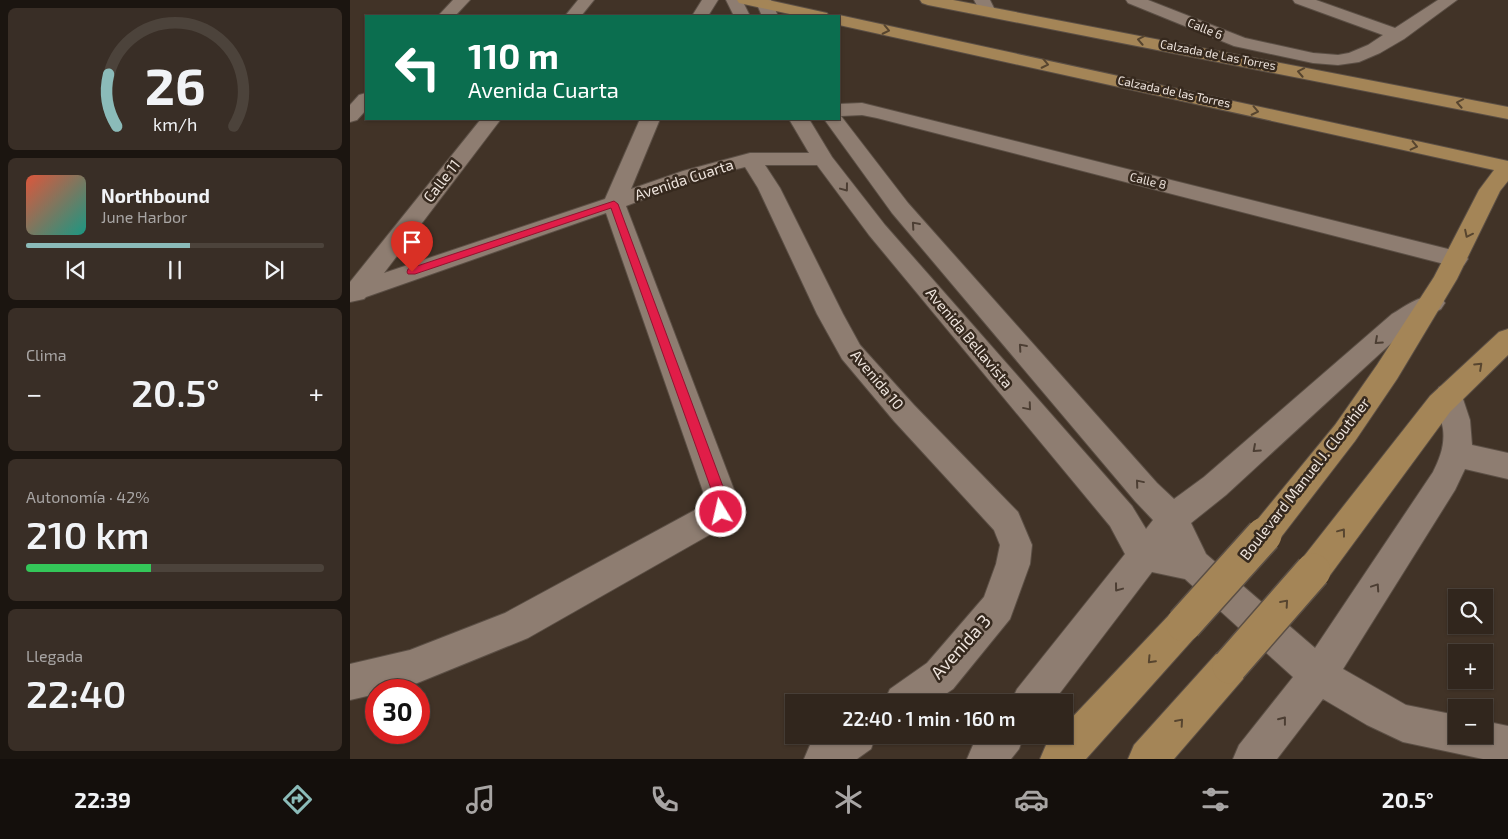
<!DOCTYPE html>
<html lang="es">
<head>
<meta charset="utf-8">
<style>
	:root { --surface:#31261d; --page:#392e26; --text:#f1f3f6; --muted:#a8a5a4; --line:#4c433b; --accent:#8bbbb9 }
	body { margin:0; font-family:"Exo 2",sans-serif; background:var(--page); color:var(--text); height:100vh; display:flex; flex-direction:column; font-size:19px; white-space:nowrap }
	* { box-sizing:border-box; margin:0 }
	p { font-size:16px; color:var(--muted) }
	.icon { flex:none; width:28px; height:28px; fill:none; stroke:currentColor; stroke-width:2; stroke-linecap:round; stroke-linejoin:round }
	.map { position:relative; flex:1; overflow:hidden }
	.details { display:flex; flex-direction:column; gap:8px; padding:8px; background:#1b1510; width:350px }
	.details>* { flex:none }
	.banner { position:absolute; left:15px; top:15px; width:475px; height:105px; border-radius:0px; box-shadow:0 1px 4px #0004,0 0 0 1px var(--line); background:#0b6e4f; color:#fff; overflow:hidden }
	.controls { position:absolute; left:1098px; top:589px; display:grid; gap:10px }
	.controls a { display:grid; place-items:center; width:45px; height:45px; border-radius:0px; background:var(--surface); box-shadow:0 1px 4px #0004,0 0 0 1px var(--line); font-size:25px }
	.speed { position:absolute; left:15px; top:679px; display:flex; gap:10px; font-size:25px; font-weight:700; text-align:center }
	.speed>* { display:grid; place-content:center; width:65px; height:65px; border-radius:50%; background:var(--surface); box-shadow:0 1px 4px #0004,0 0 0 1px var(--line); line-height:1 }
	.speed .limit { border:8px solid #d22; background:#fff; color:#111 }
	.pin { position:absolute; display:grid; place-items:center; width:42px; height:42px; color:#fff; margin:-51px -21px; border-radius:50% 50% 50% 0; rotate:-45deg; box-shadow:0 0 5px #0007 }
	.pin .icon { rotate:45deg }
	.me { position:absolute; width:55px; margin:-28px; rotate:351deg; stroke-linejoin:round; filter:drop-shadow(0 0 4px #0008) }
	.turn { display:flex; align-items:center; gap:18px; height:105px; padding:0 20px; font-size:22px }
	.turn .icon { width:65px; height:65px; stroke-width:2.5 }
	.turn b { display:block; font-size:35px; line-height:42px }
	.big { font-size:38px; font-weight:600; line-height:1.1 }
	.details .widget { flex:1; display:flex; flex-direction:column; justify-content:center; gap:8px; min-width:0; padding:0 18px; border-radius:8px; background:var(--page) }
	.details .dial { align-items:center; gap:0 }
	.dial svg { height:130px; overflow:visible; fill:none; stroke:var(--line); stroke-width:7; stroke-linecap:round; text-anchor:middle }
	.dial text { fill:var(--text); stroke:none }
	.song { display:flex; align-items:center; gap:15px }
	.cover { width:60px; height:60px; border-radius:8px; background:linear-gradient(135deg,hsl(10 70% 55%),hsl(170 70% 35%)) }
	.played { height:5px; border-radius:2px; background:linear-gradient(90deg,var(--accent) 55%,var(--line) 55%) }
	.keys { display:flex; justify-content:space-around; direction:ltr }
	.heat { display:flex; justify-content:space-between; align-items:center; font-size:28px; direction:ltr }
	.charge { height:8px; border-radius:4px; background:linear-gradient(90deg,#34c759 42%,var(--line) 0) }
	.trip { position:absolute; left:435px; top:694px; width:288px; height:50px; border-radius:0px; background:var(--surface); box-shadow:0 1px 4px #0004,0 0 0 1px var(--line); font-weight:600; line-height:50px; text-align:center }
	.menu { display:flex; height:80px; justify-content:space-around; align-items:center; background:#140f0c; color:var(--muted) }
	.menu .icon { width:35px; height:35px }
	.menu .selected { color:var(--accent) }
	.menu b { font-size:22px; color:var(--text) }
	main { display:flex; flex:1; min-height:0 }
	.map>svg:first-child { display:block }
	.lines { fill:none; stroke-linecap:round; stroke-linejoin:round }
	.minor-casing { stroke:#5b4f45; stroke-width:2 }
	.major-casing { stroke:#5b4f45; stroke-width:2 }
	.minor { fill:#8e7d71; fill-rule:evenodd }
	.major { fill:#a48557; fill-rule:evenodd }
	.major-bridge-casing { stroke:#5b4f45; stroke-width:38; stroke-linecap:butt }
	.major-bridge { stroke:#a48557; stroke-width:35 }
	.oneway { stroke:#57452f }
	.oneway2 { stroke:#4c3e33 }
	.route { fill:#e11d48; stroke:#92132f }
	.labels { text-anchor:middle; stroke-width:5; stroke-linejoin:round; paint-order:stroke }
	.far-street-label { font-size:12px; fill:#eee4dd; stroke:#36291e }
	.street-label { font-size:15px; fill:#eee4dd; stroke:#36291e }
	.near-street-label { font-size:18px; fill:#eee4dd; stroke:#36291e }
</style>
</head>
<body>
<main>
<section class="details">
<div class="widget dial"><svg viewBox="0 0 100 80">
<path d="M14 69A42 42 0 1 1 86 69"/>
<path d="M14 69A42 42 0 0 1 9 37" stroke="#8bbbb9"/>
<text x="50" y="56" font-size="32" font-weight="700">26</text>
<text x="50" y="72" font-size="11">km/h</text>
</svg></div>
<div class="widget">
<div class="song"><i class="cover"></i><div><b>Northbound</b><p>June Harbor</p></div></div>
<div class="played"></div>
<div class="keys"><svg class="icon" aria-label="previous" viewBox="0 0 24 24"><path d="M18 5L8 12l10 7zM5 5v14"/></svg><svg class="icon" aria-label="pause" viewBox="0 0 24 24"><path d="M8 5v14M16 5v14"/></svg><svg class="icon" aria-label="next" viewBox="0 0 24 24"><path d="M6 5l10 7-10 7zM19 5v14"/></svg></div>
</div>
<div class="widget"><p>Clima</p>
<div class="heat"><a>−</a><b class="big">20.5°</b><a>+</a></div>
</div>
<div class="widget"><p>Autonomía · 42%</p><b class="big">210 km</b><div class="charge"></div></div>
<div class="widget"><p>Llegada</p><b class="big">22:40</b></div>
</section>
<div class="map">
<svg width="1158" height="759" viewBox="0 0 1158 759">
	<rect width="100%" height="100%" fill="#413327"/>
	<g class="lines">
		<defs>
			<path id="minor" d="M103,0h17l-15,16h-17z
				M228,0h16l-13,16h-16z
				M352,0h16l-10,16h-16z
				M376,0h16l8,16h-16z
				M405,0h16l7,16h-16z
				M624,0h16l6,12 -2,3h-12z
				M776,0h22l97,38 68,15 25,2 11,-2 19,-8 15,-10 -88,-32 -2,-3h23l79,28 43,-28h19l-53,39 -24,14 -21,9 -21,3 -25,-2 -79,-17 -106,-43z
				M16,93v17l-9,10 -7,2v-17l9,-10z
				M512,103l602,150 4,6 -4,6 -8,2 -579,-149 -15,-3 -21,1 67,87 249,280 17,16 30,-22 188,-163c15,-9 31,-22 49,-17l4,6 -4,6 -31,17 -184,169 -35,28 15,31 109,94 118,-176c7,-14 12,-27 10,-43 -2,-14 -11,-29 -4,-42l10,-3 10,3 11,33 2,25 36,8v26l-43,-10 -10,21 -112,179 63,36 50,10v20h28v-14l24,5v33h-25l-80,-17 -36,-17 -44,-26 -46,60h-44l6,-14 54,-68 -108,-98 -33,-7 -99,130h-42l6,-13 108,-135 -15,-28 -241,-291 -52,-70h-52l15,23 63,126 17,31 54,60 104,107 14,33 -2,19 -20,55 -57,70 -19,13h-50l6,-13 37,-26 57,-66 12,-33 4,-19 -6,-15 -100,-109 -52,-62 -25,-45 -59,-126 -13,-21 -48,12 -71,27 112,294 -1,12 -5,10 -204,116 -118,48 -16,4h-18v4l-26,6v-36l60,-14 95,-37 201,-109v-4l-100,-287 -240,84 -2,2 -14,3v-20l131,-163h20l-117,154 221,-74 35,-80h20l-29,70 52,-18 67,-18h59l-20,-34h20l23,38 53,68 247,281 14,23 7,-9 -18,-19 -243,-288 -68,-94h15v-15z
				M474,735h52l-5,14 -14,10h-53l6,-14z
				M631,735h43l-5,14 -8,10h-44l6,-14z"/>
			<path id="major" d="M387,0h31l59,13 2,3h-30l-60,-13z
				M570,0h33l555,107v12l-580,-114 -6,-2z
				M489,15l669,146v20l-8,10 -43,88 -60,100 -42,62 -80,104 -11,5 -11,-5 -5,-10 5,-10 82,-100 42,-60 57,-88 45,-87 15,-20 -655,-145v-9h-5z
				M1158,329v26l-58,57 -125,170 -12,5 -12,-5 -5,-11 5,-11 129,-164 69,-64z
				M834,607l12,5 6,12 -6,12 -110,123h-46l6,-14 10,-10h8v-9l108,-114z
				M880,648l13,5 5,13 -5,13 -69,80h-46l6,-14 83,-92z"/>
		</defs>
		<use href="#minor" class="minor-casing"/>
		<use href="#major" class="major-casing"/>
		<use href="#minor" class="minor"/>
		<use href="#major" class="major"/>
		<defs>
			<path id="major-bridge" d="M834,624l80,-89
				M880,666l83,-95"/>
		</defs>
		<use href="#major-bridge" class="major-bridge-casing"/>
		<use href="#major-bridge" class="major-bridge"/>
	</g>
	<defs><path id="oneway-chevron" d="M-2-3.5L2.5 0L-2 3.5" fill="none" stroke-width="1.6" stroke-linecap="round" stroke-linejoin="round" transform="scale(1.25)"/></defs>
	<g class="oneway">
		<use href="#oneway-chevron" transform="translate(536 30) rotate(12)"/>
		<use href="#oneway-chevron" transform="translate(791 40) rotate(-169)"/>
		<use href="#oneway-chevron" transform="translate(695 64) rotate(12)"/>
		<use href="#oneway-chevron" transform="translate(951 72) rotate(-169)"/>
		<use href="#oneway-chevron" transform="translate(1110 103) rotate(-169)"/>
		<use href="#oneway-chevron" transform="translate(905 111) rotate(12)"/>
		<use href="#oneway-chevron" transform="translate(1064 146) rotate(13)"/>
		<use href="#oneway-chevron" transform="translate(1118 234) rotate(116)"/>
		<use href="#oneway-chevron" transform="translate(1129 366) rotate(-43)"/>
		<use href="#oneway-chevron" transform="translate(992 532) rotate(-53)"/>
		<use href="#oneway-chevron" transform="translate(935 603) rotate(-49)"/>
		<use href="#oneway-chevron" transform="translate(801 660) rotate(133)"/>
		<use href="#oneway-chevron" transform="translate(830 722) rotate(-49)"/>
	</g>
	<g class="oneway2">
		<use href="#oneway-chevron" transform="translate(495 188) rotate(53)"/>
		<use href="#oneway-chevron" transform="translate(565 225) rotate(-131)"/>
		<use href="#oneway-chevron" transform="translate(1028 341) rotate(138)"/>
		<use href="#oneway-chevron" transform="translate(672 347) rotate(-131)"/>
		<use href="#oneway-chevron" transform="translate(678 407) rotate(50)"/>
		<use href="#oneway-chevron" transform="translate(906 449) rotate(138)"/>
		<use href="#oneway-chevron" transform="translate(789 483) rotate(-130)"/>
		<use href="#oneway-chevron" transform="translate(1026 587) rotate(-56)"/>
		<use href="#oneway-chevron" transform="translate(768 588) rotate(127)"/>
		<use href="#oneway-chevron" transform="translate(933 720) rotate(-52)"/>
	</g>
	<path class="route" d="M264,201l4,3 110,296 -2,16 -5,2 -4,-2 -2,-4v-12l-104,-292 -196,66h-7l-1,-2 1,-3z"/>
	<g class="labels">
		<g class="far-street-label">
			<text transform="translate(855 29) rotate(22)" y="4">Calle 6</text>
			<text transform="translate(868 55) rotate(11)" y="4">Calzada de Las Torres</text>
			<text transform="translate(824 92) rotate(12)" y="4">Calzada de las Torres</text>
			<text transform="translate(798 181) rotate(14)" y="4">Calle 8</text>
		</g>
		<g class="street-label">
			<text transform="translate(334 180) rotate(-18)" y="5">Avenida Cuarta</text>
			<text transform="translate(92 181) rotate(-52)" y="5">Calle 11</text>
			<text transform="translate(619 338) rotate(50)" y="5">Avenida Bellavista</text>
			<text transform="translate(527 380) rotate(50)" y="5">Avenida 10</text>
			<text transform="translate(955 479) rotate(-52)" y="5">Boulevard Manuel J. Clouthier</text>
		</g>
		<g class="near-street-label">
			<text transform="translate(611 647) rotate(-48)" y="6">Avenida 3</text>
		</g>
	</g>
</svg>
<div class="controls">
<a><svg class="icon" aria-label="search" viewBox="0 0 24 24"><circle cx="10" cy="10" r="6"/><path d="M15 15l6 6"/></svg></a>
<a>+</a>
<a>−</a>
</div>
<div class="speed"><div class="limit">30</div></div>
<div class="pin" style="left:62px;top:272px;background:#d93025"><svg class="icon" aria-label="arrive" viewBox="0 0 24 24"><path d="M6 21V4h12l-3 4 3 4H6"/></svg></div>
<svg class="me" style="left:371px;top:512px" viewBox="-20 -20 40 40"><circle r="17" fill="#e11d48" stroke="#fff" stroke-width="3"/><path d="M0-11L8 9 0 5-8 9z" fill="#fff"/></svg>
<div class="trip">22:40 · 1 min · 160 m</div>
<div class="banner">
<div class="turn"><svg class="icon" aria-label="left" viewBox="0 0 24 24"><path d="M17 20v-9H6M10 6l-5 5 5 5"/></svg><div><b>110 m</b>Avenida Cuarta</div></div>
</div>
</div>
</main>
<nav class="menu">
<b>22:39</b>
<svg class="icon selected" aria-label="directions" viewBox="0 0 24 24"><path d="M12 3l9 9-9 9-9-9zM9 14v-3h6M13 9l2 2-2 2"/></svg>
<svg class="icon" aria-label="music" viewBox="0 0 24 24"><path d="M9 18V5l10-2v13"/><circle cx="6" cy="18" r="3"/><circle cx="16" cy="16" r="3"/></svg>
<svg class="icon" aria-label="phone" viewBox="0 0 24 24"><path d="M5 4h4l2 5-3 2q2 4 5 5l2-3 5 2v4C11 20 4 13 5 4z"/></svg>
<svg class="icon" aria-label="climate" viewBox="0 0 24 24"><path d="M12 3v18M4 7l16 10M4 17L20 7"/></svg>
<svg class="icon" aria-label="car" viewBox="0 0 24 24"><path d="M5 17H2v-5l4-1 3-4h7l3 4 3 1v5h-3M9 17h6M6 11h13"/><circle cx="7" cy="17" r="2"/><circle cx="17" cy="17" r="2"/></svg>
<svg class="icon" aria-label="filters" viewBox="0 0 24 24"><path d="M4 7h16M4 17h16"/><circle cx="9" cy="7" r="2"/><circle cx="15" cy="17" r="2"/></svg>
<b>20.5°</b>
</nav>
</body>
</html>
